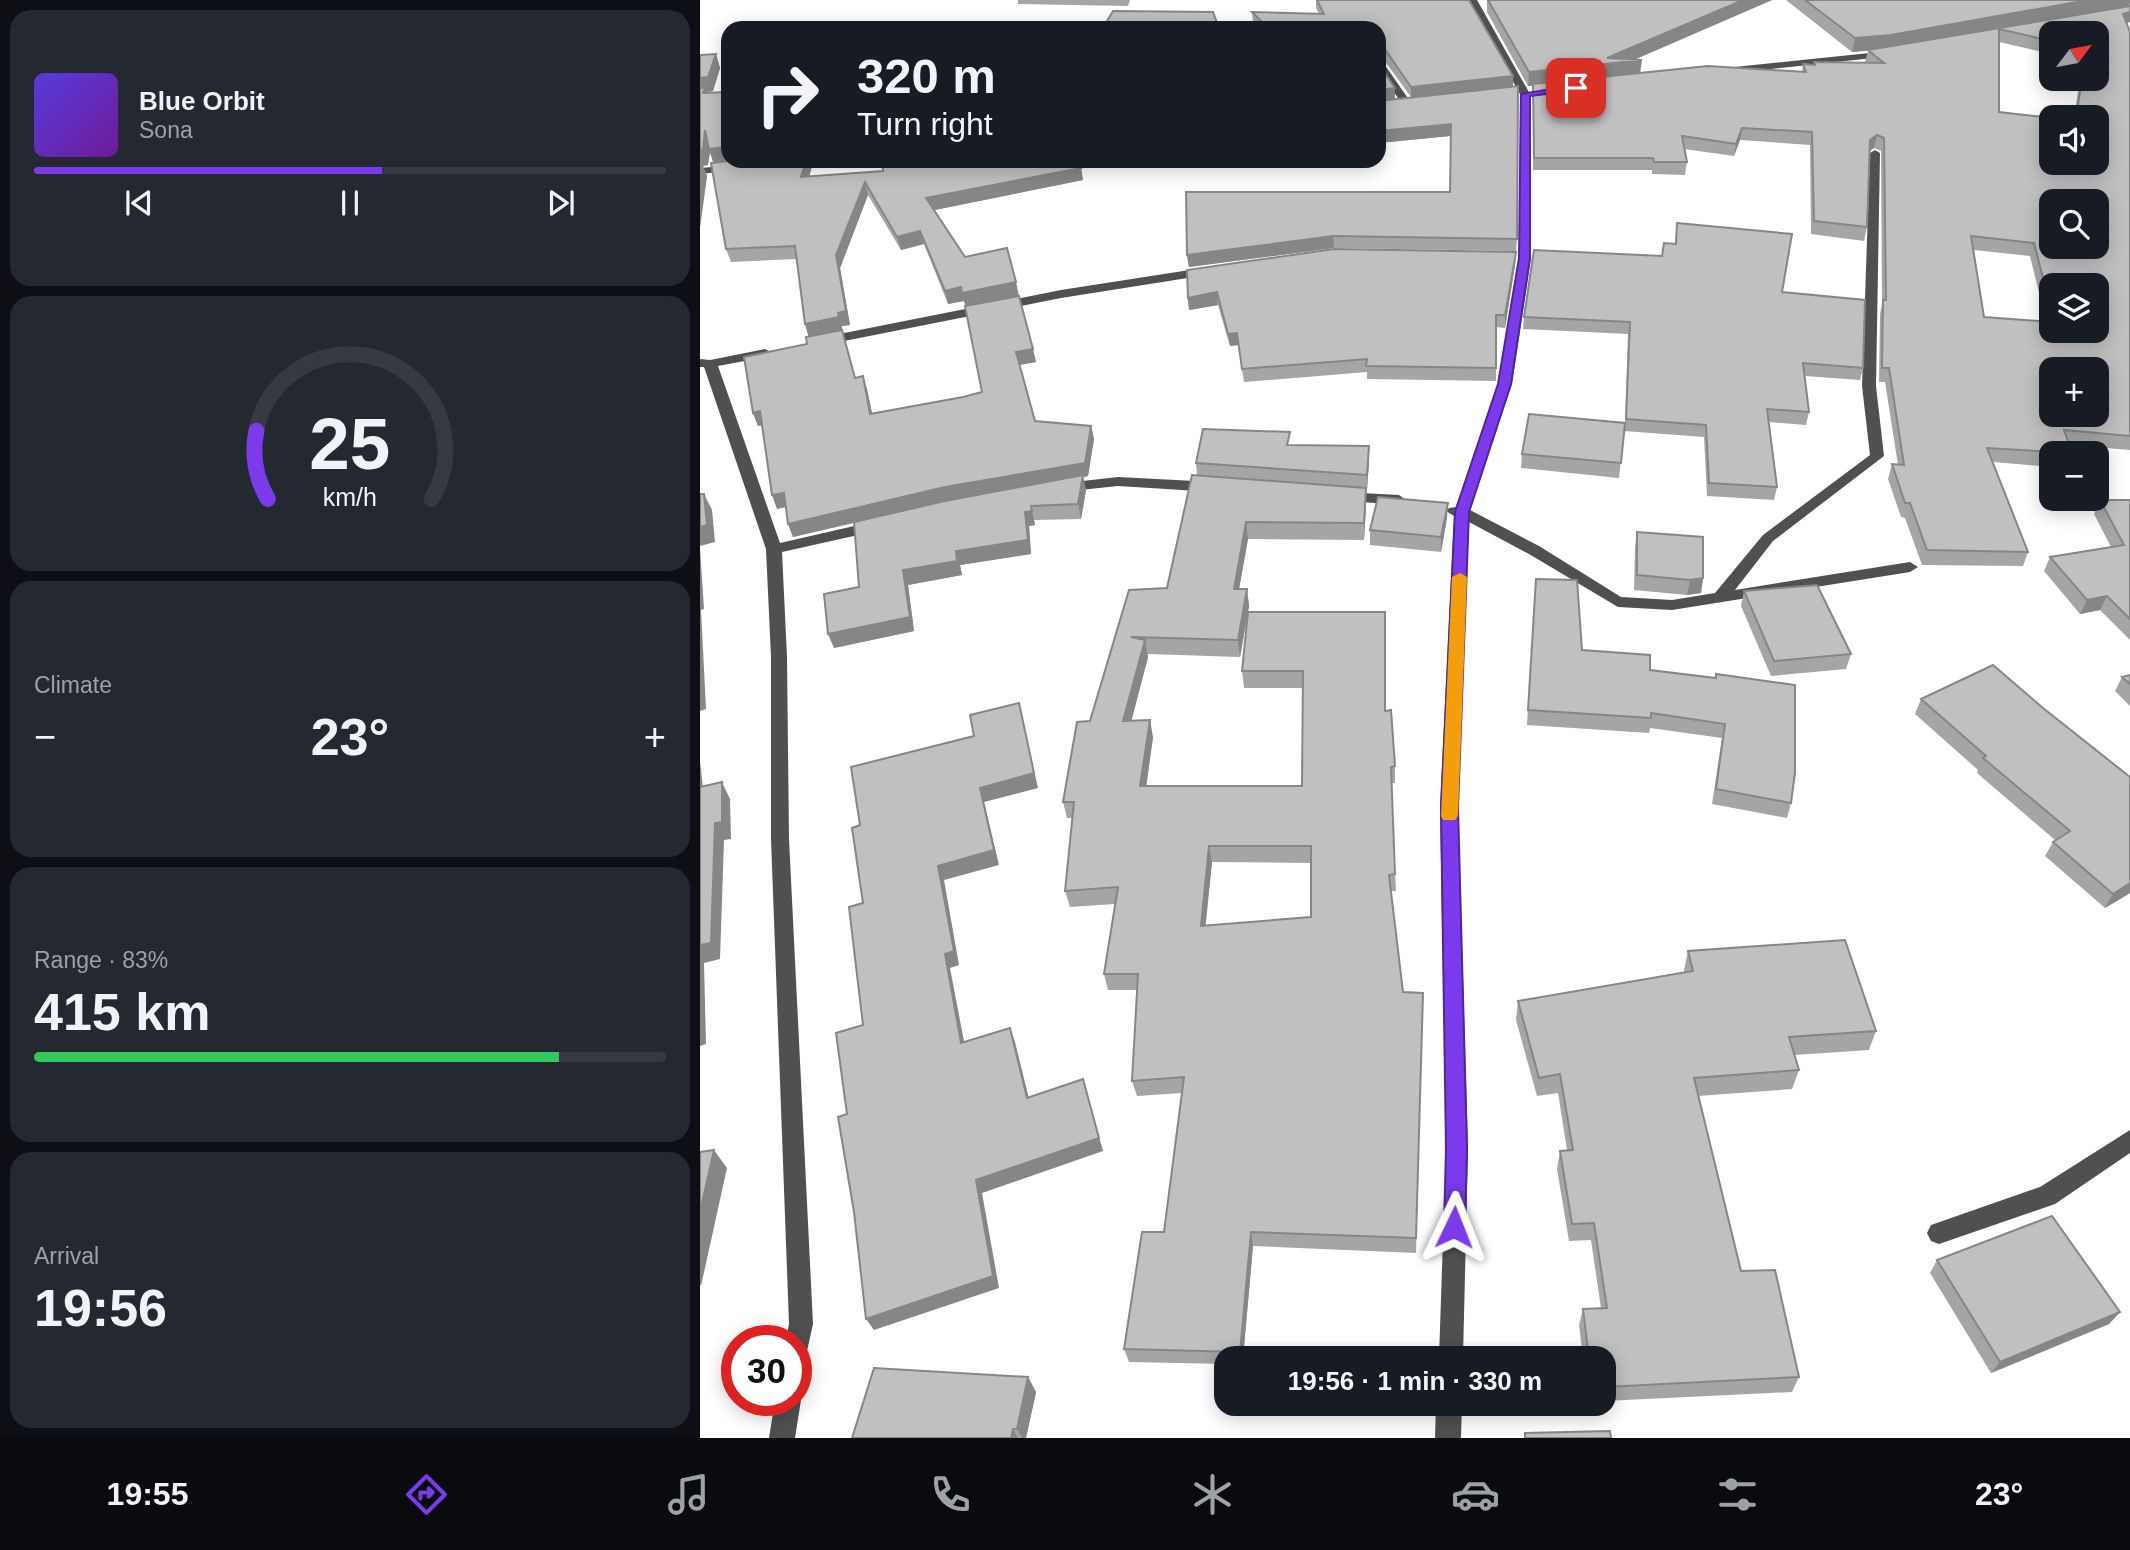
<!DOCTYPE html>
<html lang="en">
<head>
<meta charset="utf-8">
<style>
	:root { --surface:#171b24; --page:#242831; --text:#f1f3f6; --muted:#9ea1a6; --line:#363941; --accent:#7c3aed }
	body { margin:0; font-family:Helvetica,sans-serif; background:var(--page); color:var(--text); height:100vh; display:flex; flex-direction:column; font-size:26px; white-space:nowrap }
	* { box-sizing:border-box; margin:0 }
	p { font-size:23px; color:var(--muted) }
	.icon { flex:none; width:38px; height:38px; fill:none; stroke:currentColor; stroke-width:2; stroke-linecap:round; stroke-linejoin:round }
	.map { position:relative; flex:1; overflow:hidden }
	.panel { display:flex; flex-direction:column; gap:10px; padding:10px; background:#0d0f14; width:700px }
	.panel>* { flex:none }
	.guide { position:absolute; left:21px; top:21px; width:665px; height:147px; border-radius:21px; box-shadow:0 4px 18px #0003; background:#171b24; color:var(--text); overflow:hidden }
	.needle { width:46px; rotate:58deg }
	.tools { position:absolute; left:1339px; top:21px; display:grid; gap:14px }
	.tools a { display:grid; place-items:center; width:70px; height:70px; border-radius:14px; background:var(--surface); box-shadow:0 4px 18px #0003; font-size:35px }
	.speed { position:absolute; left:21px; top:1325px; display:flex; gap:14px; font-size:35px; font-weight:700; text-align:center }
	.speed>* { display:grid; place-content:center; width:91px; height:91px; border-radius:50%; background:var(--surface); box-shadow:0 4px 18px #0003; line-height:1 }
	.speed .limit { border:10px solid #d22; background:#fff; color:#111 }
	.pin { position:absolute; display:grid; place-items:center; width:60px; height:60px; color:#fff; margin:-30px; border-radius:14px; box-shadow:0 4px 10px #0006 }
	.me { position:absolute; width:77px; margin:-38px; rotate:2deg; stroke-linejoin:round; filter:drop-shadow(0 0 5px #0008) }
	.turn { display:flex; align-items:center; gap:24px; height:147px; padding:0 21px; font-size:32px }
	.turn .icon { width:91px; height:91px; stroke-width:2.5 }
	.turn b { display:block; font-size:49px; line-height:60px }
	.big { font-size:52px; font-weight:700; line-height:1.1 }
	.panel .tile { flex:1; display:flex; flex-direction:column; justify-content:center; gap:10px; min-width:0; padding:0 24px; border-radius:21px; background:var(--page) }
	.panel .dial { align-items:center; gap:0 }
	.dial svg { height:182px; overflow:visible; fill:none; stroke:var(--line); stroke-width:7; stroke-linecap:round; text-anchor:middle }
	.dial text { fill:var(--text); stroke:none }
	.song { display:flex; align-items:center; gap:21px }
	.cover { width:84px; height:84px; border-radius:10px; background:linear-gradient(135deg,hsl(250 70% 55%),hsl(280 70% 35%)) }
	.played { height:7px; border-radius:4px; background:linear-gradient(90deg,var(--accent) 55%,var(--line) 55%) }
	.keys { display:flex; justify-content:space-around; direction:ltr }
	.heat { display:flex; justify-content:space-between; align-items:center; font-size:38px; direction:ltr }
	.charge { height:10px; border-radius:5px; background:linear-gradient(90deg,#34c759 83%,var(--line) 0) }
	.trip { position:absolute; left:514px; top:1346px; width:402px; height:70px; border-radius:21px; background:var(--surface); box-shadow:0 4px 18px #0003; font-weight:700; line-height:70px; text-align:center }
	.tab-bar { display:flex; height:112px; justify-content:space-around; align-items:center; background:#090b0e; color:var(--muted) }
	.tab-bar .icon { width:49px; height:49px }
	.tab-bar .active { color:var(--accent) }
	.tab-bar b { font-size:32px; color:var(--text) }
	main { display:flex; flex:1; min-height:0 }
	.map>svg:first-child { display:block }
	.lines { fill:none; stroke-linecap:round; stroke-linejoin:round }
	.minor { fill:#505050; fill-rule:evenodd }
	.wall { fill:#a5a5a5; fill-rule:evenodd }
	.shaded-wall { fill:#868686 }
	.building { fill:#c0c0c0; stroke:#868686; stroke-width:2; fill-rule:evenodd }
	.route { fill:#7c3aed; stroke:#51269a; stroke-width:2 }
	.slow { fill:#f59e0b }
</style>
</head>
<body>
<main>
<section class="panel">
<div class="tile">
<div class="song"><i class="cover"></i><div><b>Blue Orbit</b><p>Sona</p></div></div>
<div class="played"></div>
<div class="keys"><svg class="icon" aria-label="previous" viewBox="0 0 24 24"><path d="M18 5L8 12l10 7zM5 5v14"/></svg><svg class="icon" aria-label="pause" viewBox="0 0 24 24"><path d="M8 5v14M16 5v14"/></svg><svg class="icon" aria-label="next" viewBox="0 0 24 24"><path d="M6 5l10 7-10 7zM19 5v14"/></svg></div>
</div>
<div class="tile dial"><svg viewBox="0 0 100 80">
<path d="M14 69A42 42 0 1 1 86 69"/>
<path d="M14 69A42 42 0 0 1 9 39" stroke="#7c3aed"/>
<text x="50" y="56" font-size="32" font-weight="700">25</text>
<text x="50" y="72" font-size="11">km/h</text>
</svg></div>
<div class="tile"><p>Climate</p>
<div class="heat"><a>−</a><b class="big">23°</b><a>+</a></div>
</div>
<div class="tile"><p>Range · 83%</p><b class="big">415 km</b><div class="charge"></div></div>
<div class="tile"><p>Arrival</p><b class="big">19:56</b></div>
</section>
<div class="map">
<svg width="1430" height="1438" viewBox="0 0 1430 1438">
	<rect width="100%" height="100%" fill="#fff"/>
	<g class="lines">
		<path class="minor" d="M767,0h10l53,94 1,164 -19,126 -42,126 69,36 82,51 51,3 43,-7 48,-58 107,-80 -8,-69 8,-233 5,-3 5,3 -4,233 8,70 -111,85 -38,49 175,-28 8,5 -8,5 -238,38 -54,-3 -89,-53 -60,-32 -11,285 10,342 -5,209h-24l7,-209 -6,-342 14,-291 -8,-5 3,-3 7,-1 42,-123 21,-126 1,-164z
			M1189,51l5,3 -2,2 -167,18 -5,-3 5,-3z
			M679,60l3,1 30,43 -1,2 -9,-2 -23,-34z
			M36,165l4,1v4l-40,4v-6z
			M509,267l6,4 -2,3 -152,24 -237,47 -7,-4 7,-4 237,-47z
			M65,349l7,4 -2,3 -52,10 62,177 96,-22 8,5 -8,5 -94,21 5,105 2,182 24,485 -8,36 -9,3v-23h-10l3,-16 -18,-485v-182l-5,-108 -62,-182h-4v-8l10,1z
			M418,477l96,5 7,5 -7,5 -96,-6 -57,6 -7,-5 2,-3z
			M643,492l56,3 7,5 -7,5 -61,-5 -2,-3z
			M1430,1130v23l-75,51 -116,40 -8,-3 -4,-8 4,-8 109,-38z
			M96,1391l5,9 -6,38h-26l6,-38h21z
			M736,1404h26l-1,34h-26z"/>
	</g>
	<path class="wall" d="M318,0h112l-2,6 -110,-2z
		M616,0h153l44,76 4,163 -1,12 -182,-3 -145,19 -2,-12 263,-63v-56l-71,7v-79l16,24v11l16,-2 -27,-37 -5,-2v-30h-121l-5,-5 -1,-11 67,2 -3,-6z
		M787,0h285l-138,60 7,13 161,-1 1,-8 11,1v-3l52,1 -1,-1 3,-11 -16,1 -66,-52h344l-3,23 3,9v418l-61,-5 3,8h-21v14l-58,-5 35,90 -5,14 -101,-1 -17,-47 -4,-1 -13,-38 4,-15 6,1 -13,-83h-6l1,-68 2,-10 -1,-153 -7,-3 -4,3 -3,76 -3,14 -53,-7 -1,-89 -70,-5 -6,16 -50,-7 3,13 -2,13 -33,-1v-4h-119v-84h-5l-41,-74zM1351,33h45v46h-16l-6,38h22l-45,46 -52,-51v-70l52,12zM1274,250l56,6 16,65 -62,-4zM1351,285l45,46h-45z
		M16,54l4,14 -7,23 -7,1 22,69 85,2 -4,14 272,-9 2,12 -149,30 31,47 54,39 17,66 -17,3 16,56 56,5 3,13 -6,37 -5,1 3,13 -5,29 -47,1 1,5 -6,1 2,28 -71,11 2,10 -54,10 6,46 -80,17 25,-61 -5,-64 -61,14 -5,-13 -2,-17 -9,2 -15,-84 -4,1 -5,-13 54,-69 2,-7 -4,-13 -9,-65 -65,3 -5,-13 -13,-87 -3,-10 -2,13 -5,1 4,10 -7,51v-172zM168,195l33,55 23,-6 24,60 16,-3 18,91 -19,5 -91,17 -5,-25 -12,-11 -13,-47v-5l8,-1 -10,-57z
		M977,223l105,69 81,76 -3,12 -55,-4 4,36 -3,13 -37,-3 8,65 -3,13 -67,-4 -3,-59 -80,-6 1,-7 -6,54 -98,-10 1,-14 103,-31 3,-89 -105,-5 1,-12 138,-61 13,-12z
		M816,252l-1,13 -10,63 -9,-1v54l-129,-2v-7l-123,10 -6,-37 -8,1 -12,-41 -29,5 -1,-12z
		M591,445l78,15 -2,30h-1v15l-2,35 -116,-1 -9,50h8l2,17 -9,51 -92,-3v3l-17,64 22,16 -7,49h156l1,-98h-59l-2,-17 6,-59 137,99 10,55v17h-4l5,108h-5l12,101 20,1 -7,260 -163,-7 -10,112h-16v6l-98,-2 -5,-13 40,-117 18,-139 -45,3 -5,-15 5,-91h-29l-4,-16 11,-70 -45,3 -5,-16 8,-73h-6l-4,-16 27,-81 39,-131 38,-2 30,-113 -1,-12zM512,862l99,1v54l-106,8z
		M1400,500h30v140l-30,-30 -20,4 -36,-43 6,-14 61,-10 -17,-33z
		M747,518l-6,34 -71,-7v-15z
		M937,532l66,46 -2,15 -14,2 -53,-5 1,-43z
		M836,579l46,71 68,20 66,8 75,125 -4,15 -75,-14 10,-66 -72,-10 -1,5 -122,-8z
		M1044,591l107,63 -5,15 -75,7 -30,-70z
		M1430,675v31l-15,-15 7,-14z
		M1221,699l122,9 87,69v116l-25,15 -60,-52 8,-14 2,-2 -78,-67 1,-3 -63,-56z
		M988,951l188,80 -7,19 -75,5 5,15 -7,19 -94,7 43,175 58,106 -7,15 -187,9v-43h-22l-4,-33 4,-16 18,-1 -10,-68 -22,1 -12,-72 3,-18 7,-1 -9,-57 -21,3 -21,-76 2,-19 166,-29v-2z
		M1237,1260l183,52 -11,12 -118,49 -61,-100z
		M328,1377l8,15 -10,46h-174z"/>
	<path class="shaded-wall" d="M1043,0h29l-141,61 11,-1 -2,14 -112,12 1,-14 78,-14z
		M1388,0h42v2l-1,4 -241,42 -36,4 3,-14z
		M1430,12v10l-10,4 3,-12z
		M16,54l4,14 -7,23 -7,1 4,11 -10,-10v-15z
		M813,76v12l-102,10v-11z
		M695,88v12l-16,2v-12z
		M751,124l-1,12 -71,7v-12z
		M1042,128l-2,12 -6,16 2,-12z
		M5,130l23,17v14l-14,3 -4,-12 -2,13 -5,1 4,10 -7,51v-77z
		M1177,135l-3,13 -7,5 3,-13z
		M106,161h6l1,2 -8,27 -4,-13z
		M381,168l2,12 -153,31 -4,-13z
		M165,182l3,13 -28,73 10,57 -8,1v5l17,60 -50,-53 -4,-14 33,-11 -2,-58z
		M220,231l4,13 -23,6 -4,-13z
		M633,236l1,12 -145,19 -2,-12z
		M816,252l-1,13 -10,63v-13z
		M316,282l3,14 -53,10 -2,-5 -16,3 -3,-13 16,-4z
		M517,292l1,13 -29,5 -1,-12z
		M537,333l1,12 -8,1 -2,-12z
		M333,349l3,13 -17,3 -3,-13z
		M163,376l4,13 8,38 -5,-13z
		M60,411l6,13 -8,2 -5,-13z
		M391,426l3,13 -6,37 -5,1 3,13 -5,29 -3,-15 -129,-4 -156,37 -5,-13z
		M669,446v14l-2,30v-15z
		M666,488v17l-2,35v-17z
		M84,493l5,13 -12,3 -5,-14z
		M4,494l8,16 3,32 -15,4v-19z
		M748,503l-1,15 -6,34v-15z
		M331,506l4,19 -6,1 2,28 -71,11 2,10 -54,10 6,46 -80,17 -6,-14 75,-64 53,-19 69,-39z
		M546,522l2,17 -12,67 -2,-17z
		M0,548l4,61 -3,1 5,99 -6,2z
		M1003,578l-2,15 -14,2 3,-15z
		M547,589l2,17 -9,51 -2,-17z
		M1407,596l-7,14 -20,4 7,-14z
		M445,640l3,17 -21,81 -4,-17z
		M319,703l19,85 -54,14 15,63 -55,15 15,85 -9,3 17,89 -6,-14 -16,-89 -7,-88 42,-78z
		M450,720l3,17 -9,66 -4,-17z
		M0,761l5,44 -5,-9z
		M22,782l8,17 1,40 -7,1 -4,119 -16,4 2,81 -6,2v-101l15,-122z
		M509,846l3,16 -8,80 -3,-16z
		M1430,883v10l-25,15 8,-14z
		M310,1028l5,14 17,69 -5,-13z
		M383,1079l20,72 -121,42 17,95 -125,42 -8,-11 110,-139z
		M14,1150l13,18 -26,118 -1,-2v-72z
		M551,1232l2,14 -10,112h-2l-1,-6z
		M1420,1312l-11,12 -118,49 9,-11z
		M328,1377l8,15 -10,46h-4l-5,-9z
		M313,1429l5,9h-7z"/>
	<path class="building" d="M617,0h152l44,76 -102,11 -27,-39 -5,-1v-19h-111l-16,-16 72,2z
		M788,0h255l-136,58 35,2 -113,12z
		M1105,0h283l-197,35 -36,3z
		M1430,6v6l-7,2 7,18v404l-66,-6 8,23 -85,-5 41,104 -101,-2 -17,-47h-5l-13,-39 12,1 -15,-97h-7l1,-68h3l-2,-162 -7,-3 -7,5 -3,87 -53,-6 -2,-89 -70,-4 -6,16 -54,-8 5,26h-33l-1,-4h-119l-1,-74 175,-18 98,6 -3,-8 12,1 -1,-3 70,1 -16,-13zM1299,29l52,12v-8h45v46h-14l-6,38h20v46h-45v-45l-52,-6zM1351,201h45v46h-45zM1271,236l63,7 17,66v-24h45v46h-45v-9l-67,-5zM1351,369h45v46h-45z
		M413,11l100,1 6,16h-116z
		M16,54l-8,23 -8,1v-23z
		M679,64l16,24 -16,2z
		M818,86l-1,153 -184,-3 -146,19 -1,-63h264l1,-68 -72,7v-30z
		M0,88h5l-2,5 25,-1v55l-19,2 -4,-19 -2,19 -3,1z
		M28,161h78l-5,16 82,-6 -1,-10h194l5,7 -155,30 39,59 42,-9 9,34 -54,11 -1,-6 -16,4 -25,-60 -23,6 -32,-55 -29,73 10,56 -8,2 1,4 -34,7 -10,-78 -69,3 -15,-86z
		M977,223l115,11 -10,58 83,8 -2,68 -60,-5 6,49 -42,-3 10,78 -68,-4 -3,-58 -80,-6 4,-97 -106,-5 10,-67 128,6 2,-13 12,1z
		M634,249l182,3 -11,63h-9v53l-130,-2 1,-7 -125,10 -5,-36 -9,1 -11,-42 -29,6 -1,-28z
		M319,296l14,53 -17,3 19,69 56,5 -6,37 -140,24 -157,37 -4,-31 -12,2 -12,-84 -7,2 -9,-56 63,-13 -1,-7 36,-7 13,48 8,-2 7,38 93,-17 19,-5 -17,-86z
		M829,414l96,9 -4,40 -99,-9z
		M503,429l87,3 -3,13 82,1 -2,29 -171,-12z
		M383,475l-5,29 -47,2 1,5 -7,1 3,28 -72,11 1,10 -54,9 7,47 -82,17 -4,-40 35,-7 -5,-65 91,-21z
		M492,475l174,13 -2,35 -118,-1 -12,67h13l-9,51 -107,-3 14,3 -22,81 27,-1 -10,66h162l1,-115h-61l6,-59h137v99l6,-1 4,56 -4,1 4,107 -6,1 14,117 20,1 -7,245 -165,-6 -11,120 -116,-3 18,-117h22l20,-155 -52,4 6,-107h-34l14,-87 -53,4 9,-89h-11l14,-80 13,-1 39,-131 38,-2zM509,846h102v71l-110,9z
		M0,494h4l3,31 -7,2z
		M678,497l70,6 -7,34 -71,-7z
		M1400,500h30v119l-23,-23 -20,4 -37,-43 74,-12z
		M937,532l66,5v41l-13,2 -53,-5z
		M836,579l41,1 5,70 68,5v15l66,8v-4l79,11v87l-4,31 -75,-14 9,-65 -74,-11v5l-123,-8z
		M1117,585l34,69 -77,7 -30,-70z
		M1293,665l50,43 87,69v106l-17,11 -60,-52 17,-11 -87,-73 3,-2 -65,-57z
		M1430,675v9l-8,-7z
		M319,703l15,70 -54,15 14,62 -56,16 16,85 -9,3 16,89 49,-15 17,70 56,-19 16,59 -123,42 17,96 -127,43 -12,-107 -16,-95 9,-3 -11,-81 27,-8 -14,-118 14,-4 -11,-75 8,-3 -9,-58 123,-31 -4,-21z
		M22,782v40l-7,1 -4,120 -11,2v-158z
		M1145,940l31,91 -87,6 10,33 -105,8 47,193 34,-1 24,107 -194,10v-29h-16l-6,-49 24,-1 -13,-85 -22,1 -12,-73 13,-1 -13,-76 -21,4 -21,-77 175,-30 -5,-20z
		M14,1150l-14,62v-60z
		M1352,1216l68,96 -120,50 -63,-102z
		M174,1368l154,9 -11,52h-4l-2,9h-159z
		M910,1431l1,7h-86v-5z"/>
	<path class="route" d="M876,85l4,3 -1,2 -49,6v162l-19,126 -42,128 -11,295 9,342 -2,78 -3,8 -8,3 -7,-3 -3,-8 2,-78 -5,-342 14,-295 43,-128 21,-126 2,-164z"/>
	<path class="slow" d="M760,573l7,4 -9,239 -3,4h-12l-2,-4 11,-239z"/>
</svg>
<div class="tools">
<a><svg class="needle" viewBox="-14 -14 28 28"><path d="M0-13l5 13h-10z" fill="#e53935"/><path d="M0 13l5-13h-10z" fill="#9ea1a6"/></svg></a>
<a><svg class="icon" aria-label="sound" viewBox="0 0 24 24"><path d="M4 9h4l5-4v14l-5-4H4zM17 9q2 3 0 6"/></svg></a>
<a><svg class="icon" aria-label="search" viewBox="0 0 24 24"><circle cx="10" cy="10" r="6"/><path d="M15 15l6 6"/></svg></a>
<a><svg class="icon" aria-label="layers" viewBox="0 0 24 24"><path d="M12 4l9 5-9 5-9-5zM3 14l9 5 9-5"/></svg></a>
<a>+</a>
<a>−</a>
</div>
<div class="speed"><div class="limit">30</div></div>
<div class="pin" style="left:876px;top:88px;background:#d93025"><svg class="icon" aria-label="arrive" viewBox="0 0 24 24"><path d="M6 21V4h12l-3 4 3 4H6"/></svg></div>
<svg class="me" style="left:754px;top:1227px" viewBox="-20 -20 40 40"><path d="M0-17L14 15 0 8-14 15z" fill="#7c3aed" stroke="#fff" stroke-width="4"/></svg>
<div class="trip">19:56 · 1 min · 330 m</div>
<div class="guide">
<div class="turn"><svg class="icon" aria-label="right" viewBox="0 0 24 24"><path d="M7 20v-9h11M14 6l5 5-5 5"/></svg><div><b>320 m</b>Turn right</div></div>
</div>
</div>
</main>
<nav class="tab-bar">
<b>19:55</b>
<svg class="icon active" aria-label="directions" viewBox="0 0 24 24"><path d="M12 3l9 9-9 9-9-9zM9 14v-3h6M13 9l2 2-2 2"/></svg>
<svg class="icon" aria-label="music" viewBox="0 0 24 24"><path d="M9 18V5l10-2v13"/><circle cx="6" cy="18" r="3"/><circle cx="16" cy="16" r="3"/></svg>
<svg class="icon" aria-label="phone" viewBox="0 0 24 24"><path d="M5 4h4l2 5-3 2q2 4 5 5l2-3 5 2v4C11 20 4 13 5 4z"/></svg>
<svg class="icon" aria-label="climate" viewBox="0 0 24 24"><path d="M12 3v18M4 7l16 10M4 17L20 7"/></svg>
<svg class="icon" aria-label="car" viewBox="0 0 24 24"><path d="M5 17H2v-5l4-1 3-4h7l3 4 3 1v5h-3M9 17h6M6 11h13"/><circle cx="7" cy="17" r="2"/><circle cx="17" cy="17" r="2"/></svg>
<svg class="icon" aria-label="filters" viewBox="0 0 24 24"><path d="M4 7h16M4 17h16"/><circle cx="9" cy="7" r="2"/><circle cx="15" cy="17" r="2"/></svg>
<b>23°</b>
</nav>
</body>
</html>
